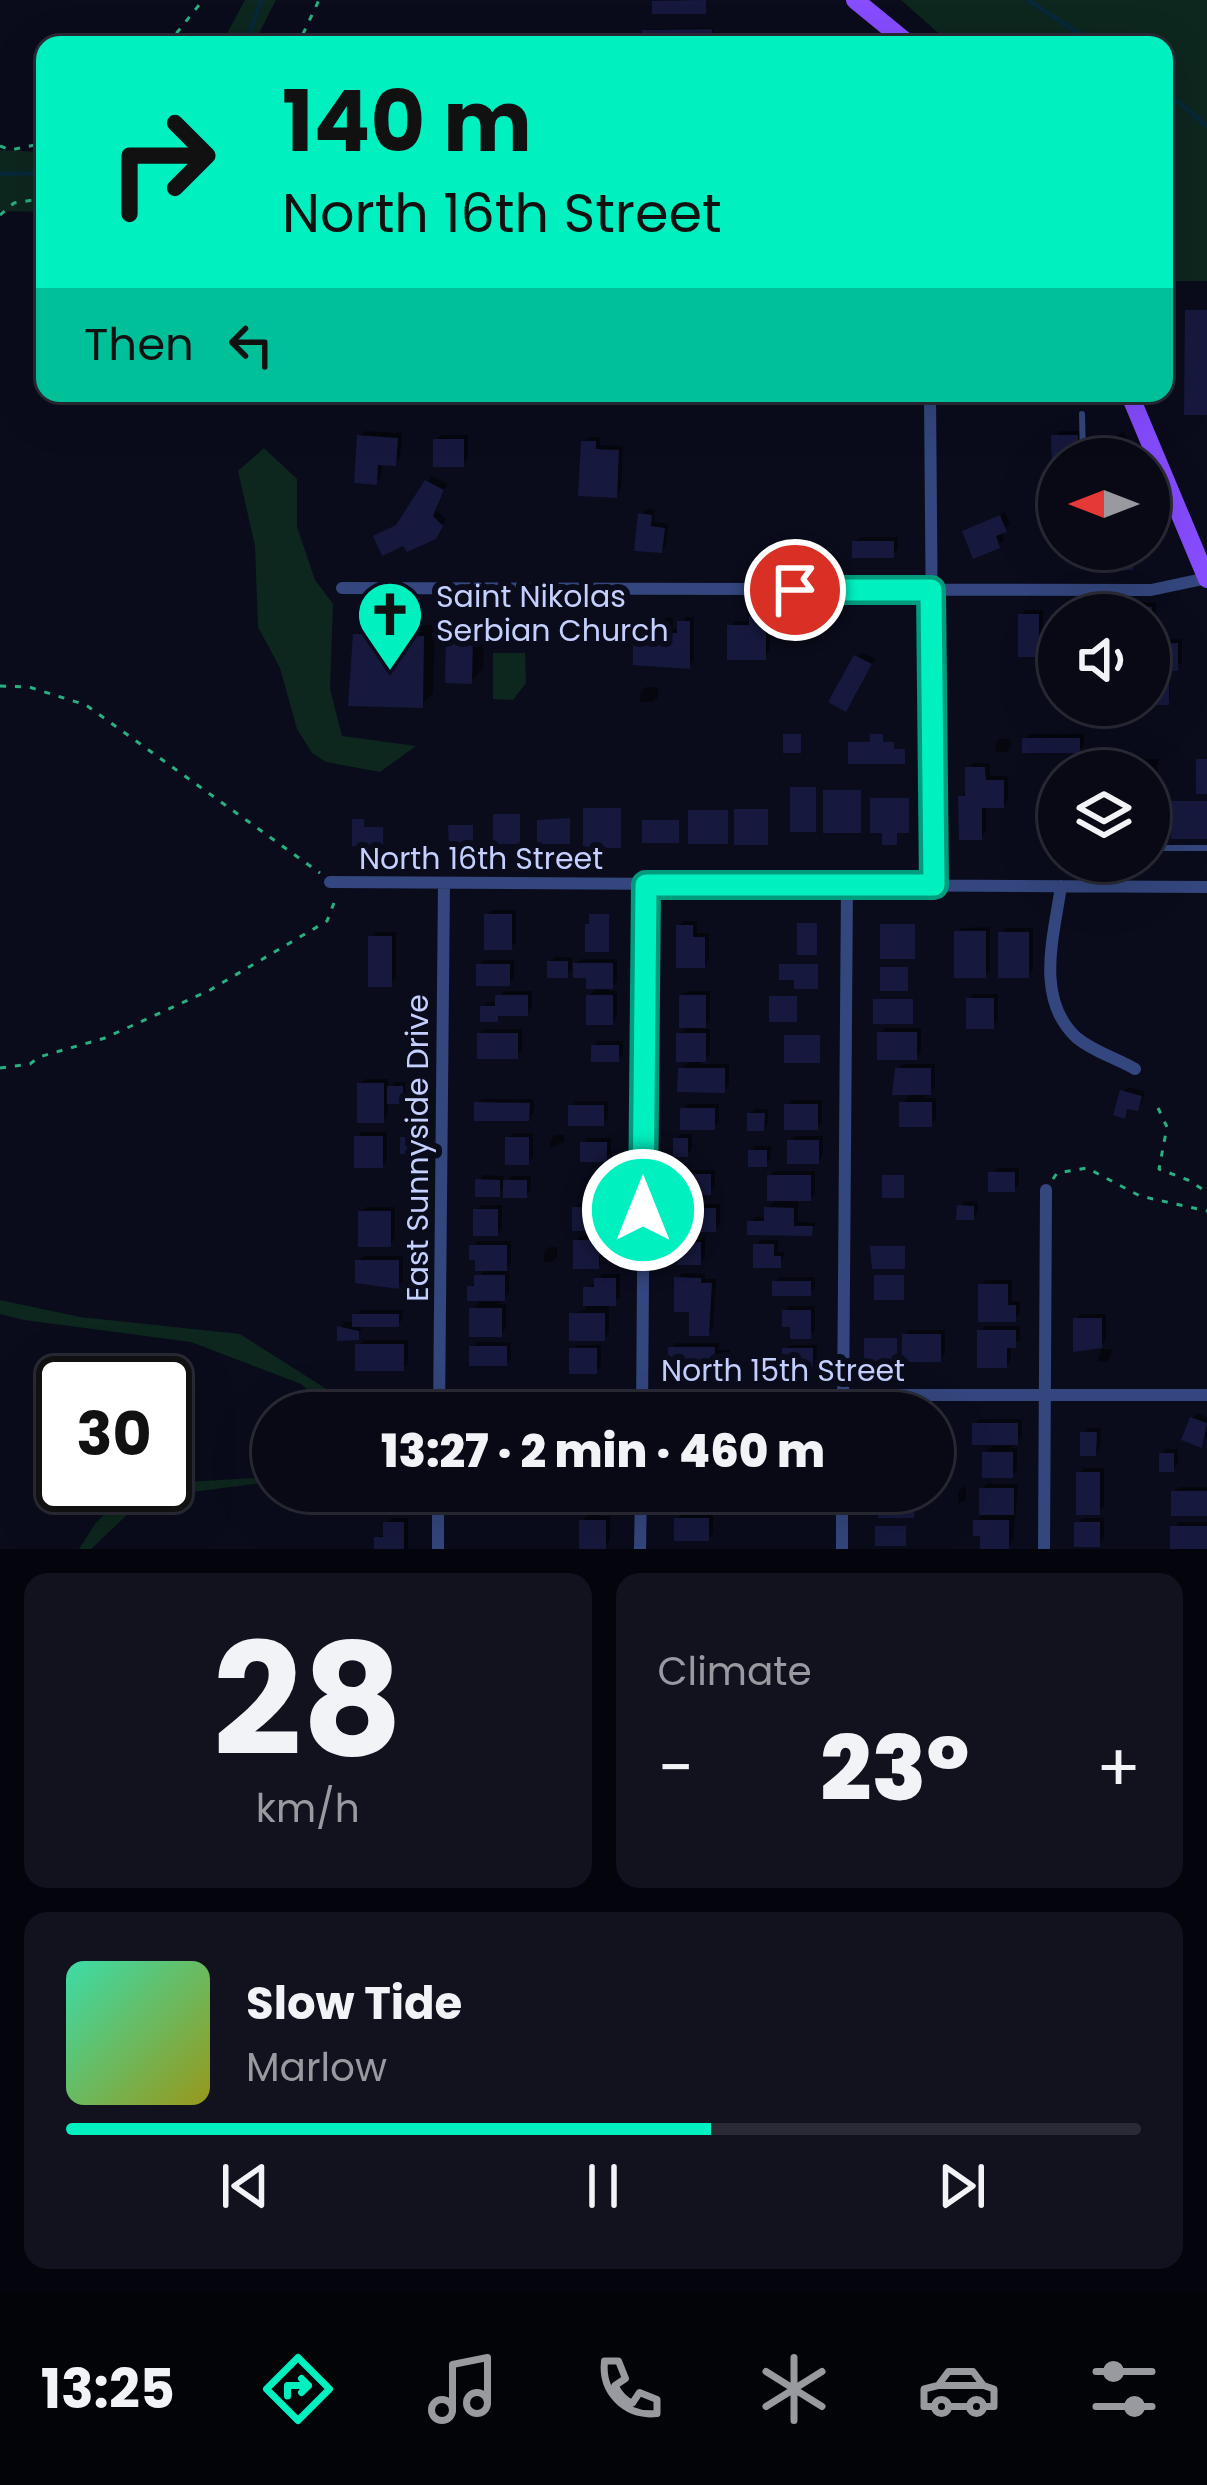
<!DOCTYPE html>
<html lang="en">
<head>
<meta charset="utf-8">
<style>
	:root { --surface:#080915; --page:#11121e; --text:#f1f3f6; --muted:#989aa0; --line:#292a34; --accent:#00f0c0 }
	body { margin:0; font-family:Poppins,sans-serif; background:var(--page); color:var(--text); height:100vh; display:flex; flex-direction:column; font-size:45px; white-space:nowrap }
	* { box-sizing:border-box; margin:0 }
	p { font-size:39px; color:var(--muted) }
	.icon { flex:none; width:66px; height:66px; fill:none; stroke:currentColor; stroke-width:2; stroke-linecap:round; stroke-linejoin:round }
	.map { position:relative; height:1549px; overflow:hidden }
	.details { display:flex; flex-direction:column; gap:24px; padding:24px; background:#04050c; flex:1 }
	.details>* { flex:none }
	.hud { position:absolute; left:36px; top:36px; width:1137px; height:366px; border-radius:24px; box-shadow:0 12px 48px #0002,0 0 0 3px var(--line); background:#00f0c0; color:#111; overflow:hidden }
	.needle { width:78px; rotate:270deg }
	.controls { position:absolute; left:1038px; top:438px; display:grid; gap:24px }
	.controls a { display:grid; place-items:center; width:132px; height:132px; border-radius:50%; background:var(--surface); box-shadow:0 12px 48px #0002,0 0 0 3px var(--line); font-size:60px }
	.speed { position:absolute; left:36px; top:1356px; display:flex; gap:24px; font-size:60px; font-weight:700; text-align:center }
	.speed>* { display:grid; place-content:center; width:156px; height:156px; border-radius:50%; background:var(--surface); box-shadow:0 12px 48px #0002,0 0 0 3px var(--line); line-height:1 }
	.speed .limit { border:6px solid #111; border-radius:18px; background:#fff; color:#111 }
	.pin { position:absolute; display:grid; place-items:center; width:102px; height:102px; color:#fff; margin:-51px; border:6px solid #fff; border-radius:50%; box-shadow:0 3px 12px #0007 }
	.me { position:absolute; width:132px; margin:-66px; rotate:0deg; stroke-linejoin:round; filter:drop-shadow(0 0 9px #0008) }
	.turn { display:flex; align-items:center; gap:42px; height:252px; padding:0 48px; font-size:54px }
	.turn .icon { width:156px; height:156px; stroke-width:2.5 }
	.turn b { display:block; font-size:84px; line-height:102px }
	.then { display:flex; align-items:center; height:114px; padding:0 48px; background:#0003; gap:24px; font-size:45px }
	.big { font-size:90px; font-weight:800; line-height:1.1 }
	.details .widget { flex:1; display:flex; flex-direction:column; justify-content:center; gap:18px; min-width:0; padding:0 42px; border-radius:24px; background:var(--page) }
	.details .dial { align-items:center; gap:0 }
	.dial b { font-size:156px; line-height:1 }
	.song { display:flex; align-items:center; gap:36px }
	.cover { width:144px; height:144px; border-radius:18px; background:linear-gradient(135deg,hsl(160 70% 55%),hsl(60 70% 35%)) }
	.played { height:12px; border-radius:6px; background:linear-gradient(90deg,var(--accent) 60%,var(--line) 60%) }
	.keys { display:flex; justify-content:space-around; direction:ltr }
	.heat { display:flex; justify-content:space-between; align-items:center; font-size:66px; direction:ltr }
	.details .tiles { flex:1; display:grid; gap:24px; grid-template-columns:1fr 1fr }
	.widget:last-child { grid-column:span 2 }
	.trip { position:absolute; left:252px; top:1392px; width:702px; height:120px; border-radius:60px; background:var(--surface); box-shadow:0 12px 48px #0002,0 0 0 3px var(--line); font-weight:800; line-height:120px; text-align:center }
	.menu { display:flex; height:192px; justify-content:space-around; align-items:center; background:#030408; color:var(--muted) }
	.menu .icon { width:84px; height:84px }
	.menu .selected { color:var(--accent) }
	.menu b { font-size:54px; color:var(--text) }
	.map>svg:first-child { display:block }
	.green { fill:#0d261e }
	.shadow { fill:#0007 }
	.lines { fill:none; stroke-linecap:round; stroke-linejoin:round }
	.stream { stroke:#072838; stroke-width:4.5 }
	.building { fill:#16193d }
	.path { stroke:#28b07f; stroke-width:3; stroke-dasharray:6 9; stroke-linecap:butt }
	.lane { stroke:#33467d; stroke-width:6 }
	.street { stroke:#33467d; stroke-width:12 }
	.primary { stroke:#864cff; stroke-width:18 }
	.route-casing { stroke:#009c7d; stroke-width:30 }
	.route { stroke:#00f0c0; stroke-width:21 }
	.labels { text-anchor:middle; stroke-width:12; stroke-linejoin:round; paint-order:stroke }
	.poi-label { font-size:30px; fill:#c5d0ff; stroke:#0a0c1c; text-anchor:start }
	.street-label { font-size:30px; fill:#c5d0ff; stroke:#0a0c1c }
</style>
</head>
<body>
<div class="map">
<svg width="1207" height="1549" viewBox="0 0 1207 1549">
	<rect width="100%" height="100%" fill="#0a0c1c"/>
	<path class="green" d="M245,0h31l-23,45h-32z
		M901,0h306v281h-43v-236h-212z
		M0,150l45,2v60l-45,-1z
		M264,448l33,31v48l18,53 18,24 -3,85 12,47 74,10 -36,26 -54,-10 -14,-9 -15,-24 -17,-61 -22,-41 -3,-81 -17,-75z
		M493,653h32l1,30 -13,17 -20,-1z
		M0,1300l80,17 160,17 88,56 17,23h-9l-35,-29 -110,-42 -167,-22 -24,-6z
		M273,1472l-3,10 -125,16 -54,51h-12l16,-25 39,-39 121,-7z"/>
	<path class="shadow" d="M713,28v15l100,-1v3h-168l1,-16z
		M365,431l37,2 -2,25 -5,5 -13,-1 -1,15 -5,5 -16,-46z
		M1060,431h22l1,28h-24v10l-5,-32z
		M1124,431l5,13 -24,15 -6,-13z
		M441,435h27v24l-5,5 -27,-24z
		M589,437h11v8l23,1 -2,43 -5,6 -32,-53z
		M432,476l15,8 -11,26 10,9 -6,11 -35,12 -29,-5 25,-15z
		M646,509l9,1 -1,12 14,2 -2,21 -5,5 -20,-35z
		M1005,512l5,12 -10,7 4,9 -6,5 -33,-13z
		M861,537h37v12l-5,6 -38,-13z
		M1095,599l61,4v28l-7,7v-23h-60v-10z
		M1026,610h17v21h15v18l-5,5 -32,-39z
		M757,612h13v39l-6,6 -34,-31 6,-5h16z
		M377,616h22v8l36,1 -2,68 -12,12 -65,-70z
		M686,617h8v44l-5,5 -53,-32 10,-5 5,-11h22v11h7z
		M461,626l23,1 -1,42 -12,12 -22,-43z
		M1182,639v24l-13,5 1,32 -21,2v-62z
		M862,652l13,7 -24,44 6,-46z
		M646,687h12v10l-6,5h-12l1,-10z
		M1031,734h53v11l-5,5 -54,-11z
		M1000,739h11v8l-5,5h-10l-1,-8z
		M1116,759h42v21l-9,8v-17h-41z
		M973,763h16l1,13h18v23l-5,6h-17v27l-5,5 -20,-40 7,-7v-22z
		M492,910h24v32l-5,5 -24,-31z
		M684,921h13v12h12v27l-5,5 -25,-39z
		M990,927v43l-5,5 -28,-42 5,-5z
		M1006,928h27v42l-5,5 -27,-42z
		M376,932h20v47l-6,5 -19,-47z
		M555,957h17v12l9,-10h36v22l-10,10h10v26l-5,5 -23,-26 10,-10 -23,-21 -10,10 -16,-13z
		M484,960h30v18l-6,5 -29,-17z
		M503,991h29v17l-5,5h-24l-6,6 -14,-12 5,-5h10z
		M687,991h23v29l-9,9h9v25l-10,10h29v20l-5,6 -43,-21 10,-10 -12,-24 9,-10 -6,-29z
		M974,994h24v27l-5,5 -24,-27z
		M885,1028h36v24l-5,5 -36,-24z
		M485,1029h37v22l-6,5 -36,-22z
		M599,1041h24v13l-6,5 -23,-13z
		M903,1064h32v23l-11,11h12v21l-6,5 -28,-21 11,-11 -15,-23z
		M365,1079h23v10l7,-7h12v13l-5,6h-14v14l-5,5 -23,-36z
		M1128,1087l17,4 -3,12 -5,5 -7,-2 -6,9 -1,-23z
		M482,1099h52v14l-6,5 -51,-14z
		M792,1100h30v22l-5,5 -30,-22z
		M576,1101h32v17l-5,5 -32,-17z
		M688,1104h31v17l-5,6 -31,-18z
		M755,1109h13v14l-5,5 -13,-14z
		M362,1132h25v28l-5,5 -25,-27z
		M408,1133h11v12l-5,6 -11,-13z
		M513,1133h20v24l-5,5 -20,-24z
		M681,1134h11v15l-5,5 -11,-15z
		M555,1135h9v7l-14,6v-7z
		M795,1136h28v19l-5,6 -28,-20z
		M588,1138h23v15l-6,6 -22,-16z
		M756,1146h15v12l-6,6 -14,-13z
		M997,1168h22v16l-5,5 -23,-15z
		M683,1170h32v16l-5,6 -32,-17z
		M775,1171h40v22l-5,5h-12v24h18l-5,11 -61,-10 5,-6h12v-8l10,-11 -7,-22z
		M484,1175l20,1v8l8,-8h19v14l-5,5 -20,-9 -8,8 -20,-13z
		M965,1201l13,1v10l-5,5 -13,-10z
		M580,1203h23v19l-5,6 -23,-20z
		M685,1204h35v20l-5,5 -46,-9 11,-5z
		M481,1205h21v23l-5,5 -21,-23z
		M366,1207h29v32l-5,5 -29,-32z
		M581,1236h22v25l-5,5 -22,-25z
		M685,1238h20v19l-5,5 -20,-19z
		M761,1240h17v12h7l-5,13 -24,-20z
		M478,1241h33v22l-8,8h6v22l-11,11h8v24l-5,6 -29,-25 11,-11 -13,-10 16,-20 -14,-22z
		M549,1247h8v10l-5,5h-8v-10z
		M364,1256h39v24l-6,6 -39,-25z
		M682,1273l23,1v5h11l-3,49 -5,5 -31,-54z
		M602,1274h18v24l-11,5v29l-5,6 -32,-24 14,-5v-21l11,-5z
		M780,1277h35v11l-6,5 -34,-11z
		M986,1280h26v21h8v13l-6,5 -33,-34z
		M790,1306h25v25l-6,5 -24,-25z
		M360,1310h43v9l-5,5h-35l-5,13 -18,-9 5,-6h10z
		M1081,1314h25v26l-5,5 -25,-25z
		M986,1326h34v14l-9,5v15l-5,5 -26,-34z
		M910,1330h35v24l-6,5 -34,-24z
		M364,1340h44v23l-5,5 -45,-22z
		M478,1342h33v16l-5,5 -34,-16z
		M676,1343h43v7h11v14l-5,5 -54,-21z
		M578,1345h23v21l-5,5 -24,-21z
		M790,1345h27v20l-6,5 -26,-20z
		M1102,1349h11l-5,13h-11z
		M1197,1413l10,4v19l-6,8 -9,-25z
		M981,1419h41v18l-11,11h6v22l-5,5 -27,-22 11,-11 -21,-18z
		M933,1420h8l-2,22h-6z
		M1088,1428h13l-1,20 -5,5 -12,-20z
		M1167,1449h11v15l-6,5 -10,-15z
		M1084,1468h20v39l-6,5 -19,-39z
		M987,1484h31l-5,57 -6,6 -31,-26 6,-5v-27z
		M963,1487h3v12l-8,5v-12z
		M1180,1487h27v26l-33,-21z
		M363,1491h33l6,3v11l-5,5z
		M571,1491h40v15l-11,10h10v24l-5,6 -23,-25 10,-10z
		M682,1514h31v19l-5,5 -31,-19z
		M392,1518h16v31h-31v-11l9,-5v-10z
		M1083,1518h21v21l-5,5 -22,-21z
		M1179,1522h28v26l-34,-20z"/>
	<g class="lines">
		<path class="stream" d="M1028,0l69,45
			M246,45l15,-45
			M1164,90l43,36
			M0,174l45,-1"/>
	</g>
	<path class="building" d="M706,0v14h-54v-13z
		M712,29v16h-70v-15z
		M1185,310h22v105h-23z
		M357,435l41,3 -2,28 -18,-1 -1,20 -23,-2z
		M1051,435h27l1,24h-20v13h-7z
		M1115,437l7,18 -21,4 -5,-14z
		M433,439h31v28h-31z
		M581,441h15v8l23,1 -2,48 -39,-2z
		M425,480l19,10 -11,26 10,10 -7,13 -29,13 -4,-6 -21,10 -9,-20 23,-11z
		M638,513l14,2 -1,11 14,2 -3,25 -28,-2z
		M1000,515l7,17 -11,4 4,12 -27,11 -11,-28z
		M852,541h42v17h-42z
		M1088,549h45v21l-45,1z
		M1086,603l66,4v8h-66z
		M1018,614h21v21h15v22h-36z
		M749,616h17v44h-39v-35h22z
		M677,621h13v48l-57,-4v-32h10v-11h26v11h8z
		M362,626l27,1 -1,8 36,1 -1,72 -75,-2 5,-72h9z
		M446,637l27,1 -1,46 -27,-1z
		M1178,643v28h-9v34h-20v-61z
		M854,655l18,9 -26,48 -18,-10z
		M783,734h18v19h-18z
		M870,734h13v8h11v7h11v15h-57v-22h22z
		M1022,738h58v15h-58z
		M1196,759h11v35h-11z
		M965,767h20l1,13h18v28h-22v32h-23l-1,-44h7z
		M790,787h26v45h-26z
		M823,790h38v43h-38z
		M870,798h39v35h-12v12h-15v-12h-12z
		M1171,801h36v38h-36z
		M583,808h38v40h-38z
		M734,809h34v36h-34z
		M688,810h40v34h-40z
		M493,814h27v30h-27z
		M570,818v26h-33v-24z
		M352,819h12v8h19v19h-31z
		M642,820h37v23h-37z
		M448,825h25v18h-24z
		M484,914h28v36h-28z
		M589,914h20v38h-24v-28h4z
		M797,923h20v32h-20z
		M880,924h35v35h-35z
		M676,925h17v12h12v31h-29z
		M954,931h32v47h-32z
		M998,932h31v46h-31z
		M368,936h24v51h-24z
		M547,961h21v17h-21z
		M573,963h40v26h-27v-11h-13z
		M476,964h34v22h-34z
		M779,964h39v25h-24v-9h-15z
		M880,967h28v24h-28z
		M495,995h33v21h-30v6h-18v-16h15z
		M586,995h27v30h-27z
		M679,995h27v33h-27z
		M769,996h28v26h-28z
		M966,998h28v31h-28z
		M873,999h40v25h-40z
		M877,1032h40v28h-40z
		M477,1033h41v26h-41z
		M676,1033h30v29h-30z
		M784,1035h36v28h-36z
		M591,1045h28v17h-28z
		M678,1068h47v25l-48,-1z
		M895,1068h36v27h-39z
		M357,1083h27v40h-27z
		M387,1086h16v18h-16z
		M1120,1090l22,6 -4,15 -11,-2 -2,10 -12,-4z
		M474,1102l56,1 -1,18h-55z
		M899,1102h33v25h-33z
		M784,1104h34v26h-34z
		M568,1105h36v21h-36z
		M680,1108h35v22h-35z
		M747,1113h18l-1,18h-17z
		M354,1136h29v32h-29z
		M400,1137h15v17h-15z
		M505,1137h24v28h-24z
		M673,1138h15v19h-15z
		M787,1140h32v24h-32z
		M580,1142h27v20h-27z
		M748,1150h19v17h-19z
		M988,1172h27v20h-27z
		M675,1174h36v21h-36z
		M767,1175h44v26h-44z
		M882,1175h22v23h-22z
		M475,1179l25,1v17h-25z
		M503,1180h24v18h-24z
		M957,1205l17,1v14h-18z
		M572,1207h27v24h-27z
		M764,1207l30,1v18h19l-1,10 -65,-1v-14h17z
		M677,1208h39v24h-50v-13h11z
		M473,1209h25v27h-25z
		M358,1211h33v36h-33z
		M573,1240h26v29h-26z
		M677,1242h24v23h-24z
		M753,1244h21v12h7v12h-28z
		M469,1245h38v26h-32v-11h-6z
		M870,1246h35v23h-33z
		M355,1260h44v29l-44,-6z
		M474,1275h31v26h-38v-15h7z
		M874,1275h30v25h-30z
		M674,1277l27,1v5h11l-3,53h-20v-24h-15z
		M594,1278h22v28h-33v-19h11z
		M772,1281h39v15h-39z
		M978,1284h30v21h8v17h-38z
		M469,1308h33v29h-33z
		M782,1310h29v29h-21v-12h-8z
		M569,1313h36v28h-36z
		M352,1314h47v13h-47z
		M1073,1318h29v30l-29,4z
		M337,1326l22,5v9l-22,1z
		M977,1330h39v18h-9v20h-30z
		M902,1334h39v28h-39z
		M864,1338h33v29h-33z
		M355,1344h49v27h-49z
		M469,1346h38v20h-38z
		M668,1347h47v7h11v18l-58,-1z
		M569,1348h28v26h-28z
		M782,1348h31v25h-25v-10h-6z
		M1190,1417l17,6 -5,25 -21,-8z
		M972,1423h46v22h-46z
		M1080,1432h17l-1,24h-16z
		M982,1452h31v26h-31z
		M1159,1453h15v19h-15z
		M1076,1472h24v43h-24z
		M979,1488h35v27h-35z
		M360,1491h32v7h6v15h-38z
		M469,1491h44v20h-44z
		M568,1491h39v23h-39z
		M878,1491h36v27h-36z
		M1171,1491h36v25h-36z
		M674,1518h35v23h-35z
		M579,1520h27v29h-27z
		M973,1520h36v29h-29v-13h-7z
		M383,1522h21v27h-30v-12h9z
		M1074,1522h26v25h-26z
		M875,1526h31v20h-31z
		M1170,1526h37v23h-37z"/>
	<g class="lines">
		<path class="path" d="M167,45l36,-45
			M293,45l9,-9 17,-36
			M0,146l10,4 35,-7
			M40,197l-2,-8 7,-11
			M0,215l14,-12 31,-5
			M0,686l29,1 57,18 234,168
			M0,1068l30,-4 9,-7 66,-19 105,-48 117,-69 10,-26
			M1158,1108l9,19 -8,42 29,11 19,12
			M1053,1179l4,-6 30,-5 53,28 67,15"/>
		<path class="lane" d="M1082,414l1,45
			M1163,848h44"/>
		<path class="street" d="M930,393l4,492
			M342,588l809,2 56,-12
			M330,882l877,5
			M1061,886c-7,50 -27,113 16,152 17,14 39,20 58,31
			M358,1395h849
			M439,1413l5,-530
			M642,1413l4,-528
			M843,1413l4,-528
			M438,1549v-58
			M640,1549l1,-58
			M842,1549v-58
			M1044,1549l2,-359"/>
		<path class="primary" d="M855,0l55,45
			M1129,393l78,186"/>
	</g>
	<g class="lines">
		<defs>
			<path id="route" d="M643,1210l3,-325h288l-3,-295h-136"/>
		</defs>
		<use href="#route" class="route-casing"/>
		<use href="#route" class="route"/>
	</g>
	<defs>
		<symbol id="church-pin" viewBox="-11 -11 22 30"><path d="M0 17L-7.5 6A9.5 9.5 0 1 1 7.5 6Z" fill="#00f0c0" stroke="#0a0c1c"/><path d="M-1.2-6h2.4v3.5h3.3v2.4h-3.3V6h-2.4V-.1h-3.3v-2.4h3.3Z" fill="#111"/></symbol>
	</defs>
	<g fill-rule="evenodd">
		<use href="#church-pin" x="352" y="576" width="76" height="104"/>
	</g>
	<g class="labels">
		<g class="poi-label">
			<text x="436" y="607">Saint Nikolas<tspan x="436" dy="34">Serbian Church</tspan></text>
		</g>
		<g class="street-label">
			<text x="481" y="869">North 16th Street</text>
			<text transform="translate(418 1148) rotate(-90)" y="10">East Sunnyside Drive</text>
			<text x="783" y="1381">North 15th Street</text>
		</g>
	</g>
</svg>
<div class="controls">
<a><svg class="needle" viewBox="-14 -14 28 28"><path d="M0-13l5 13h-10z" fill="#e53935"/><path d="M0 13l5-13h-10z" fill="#989aa0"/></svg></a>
<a><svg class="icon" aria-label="sound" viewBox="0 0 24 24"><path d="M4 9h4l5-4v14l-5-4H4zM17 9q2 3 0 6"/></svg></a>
<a><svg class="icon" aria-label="layers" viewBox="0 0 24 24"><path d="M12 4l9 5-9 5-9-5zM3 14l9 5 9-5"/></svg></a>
</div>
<div class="speed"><div class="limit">30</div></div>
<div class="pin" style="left:795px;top:590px;background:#d93025"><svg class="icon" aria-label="arrive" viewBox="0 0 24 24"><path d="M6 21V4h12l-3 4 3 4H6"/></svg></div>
<svg class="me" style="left:643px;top:1210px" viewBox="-20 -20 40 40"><circle r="17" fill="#00f0c0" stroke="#fff" stroke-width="3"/><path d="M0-11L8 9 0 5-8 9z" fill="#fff"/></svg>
<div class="trip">13:27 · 2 min · 460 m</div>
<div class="hud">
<div class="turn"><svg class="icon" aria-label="right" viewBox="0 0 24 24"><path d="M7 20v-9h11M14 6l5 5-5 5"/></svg><div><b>140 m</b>North 16th Street</div></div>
<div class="then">Then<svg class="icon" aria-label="left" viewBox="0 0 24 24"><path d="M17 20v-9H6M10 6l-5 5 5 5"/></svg></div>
</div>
</div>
<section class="details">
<div class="tiles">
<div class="widget dial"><b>28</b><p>km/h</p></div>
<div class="widget"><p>Climate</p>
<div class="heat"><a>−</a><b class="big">23°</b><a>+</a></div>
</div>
<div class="widget">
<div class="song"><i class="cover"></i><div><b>Slow Tide</b><p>Marlow</p></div></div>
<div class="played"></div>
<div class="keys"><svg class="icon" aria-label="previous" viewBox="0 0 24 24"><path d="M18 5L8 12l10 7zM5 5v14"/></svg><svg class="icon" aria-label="pause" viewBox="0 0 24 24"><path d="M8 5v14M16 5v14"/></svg><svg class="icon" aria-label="next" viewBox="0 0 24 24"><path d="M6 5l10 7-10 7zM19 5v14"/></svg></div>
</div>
</div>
</section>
<nav class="menu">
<b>13:25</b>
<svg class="icon selected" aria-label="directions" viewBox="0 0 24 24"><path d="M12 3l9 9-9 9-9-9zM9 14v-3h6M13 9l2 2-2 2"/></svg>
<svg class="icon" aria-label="music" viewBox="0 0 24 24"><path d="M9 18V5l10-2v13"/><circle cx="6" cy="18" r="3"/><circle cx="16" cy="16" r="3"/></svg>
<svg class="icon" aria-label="phone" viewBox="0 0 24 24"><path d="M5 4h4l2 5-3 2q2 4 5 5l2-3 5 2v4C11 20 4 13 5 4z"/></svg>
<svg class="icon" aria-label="climate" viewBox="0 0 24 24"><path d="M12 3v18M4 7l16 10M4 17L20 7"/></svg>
<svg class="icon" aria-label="car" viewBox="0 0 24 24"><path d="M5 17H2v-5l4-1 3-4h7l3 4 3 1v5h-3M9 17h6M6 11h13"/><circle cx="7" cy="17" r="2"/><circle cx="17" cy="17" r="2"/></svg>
<svg class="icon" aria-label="filters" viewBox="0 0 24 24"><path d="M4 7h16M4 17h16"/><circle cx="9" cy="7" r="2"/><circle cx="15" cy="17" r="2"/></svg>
</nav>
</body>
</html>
